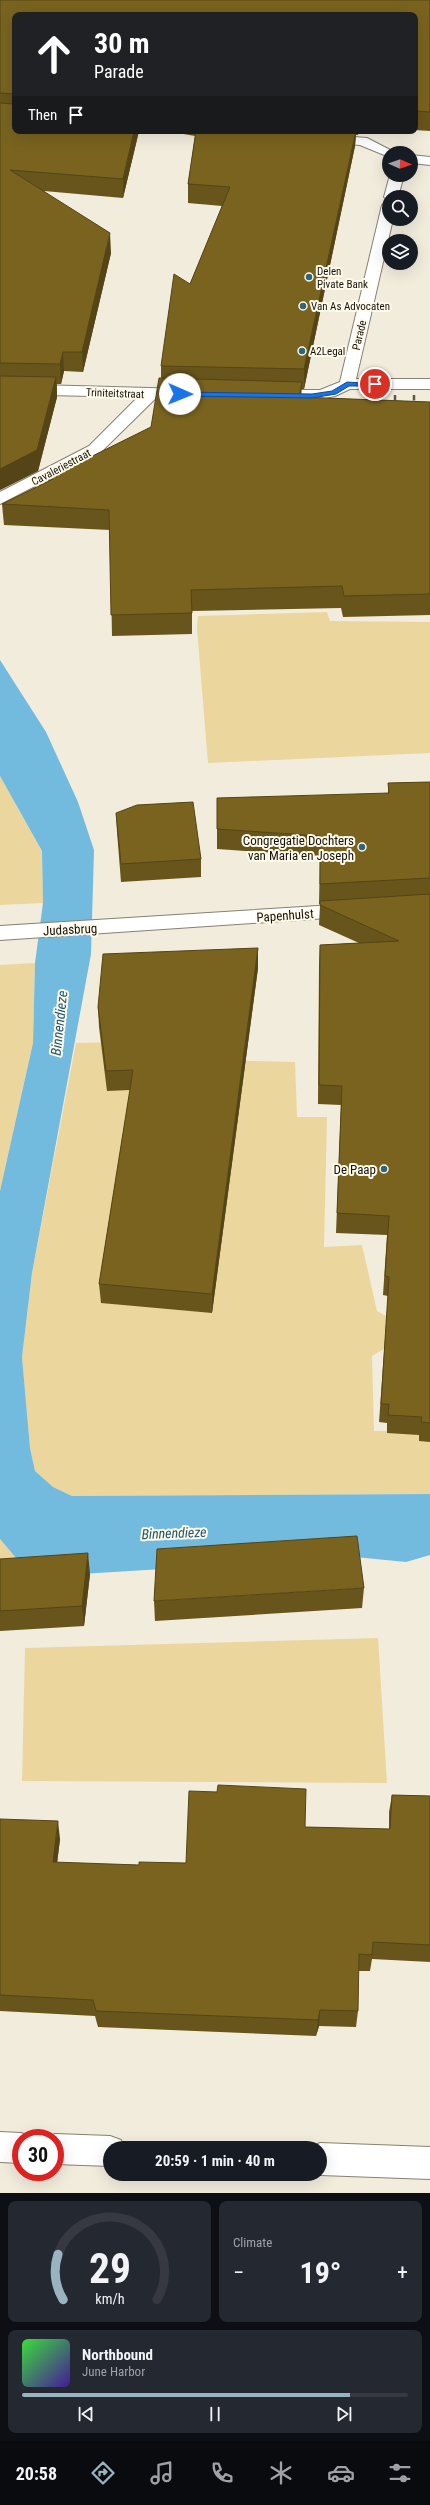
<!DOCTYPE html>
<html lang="en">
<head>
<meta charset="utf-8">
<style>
	:root { --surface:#171b24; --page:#242831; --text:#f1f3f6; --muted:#9ea1a6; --line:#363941; --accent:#99b3c0 }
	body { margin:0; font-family:"Roboto Condensed",sans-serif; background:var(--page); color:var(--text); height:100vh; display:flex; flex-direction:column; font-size:15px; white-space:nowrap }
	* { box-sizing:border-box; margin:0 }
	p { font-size:13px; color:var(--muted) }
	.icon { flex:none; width:22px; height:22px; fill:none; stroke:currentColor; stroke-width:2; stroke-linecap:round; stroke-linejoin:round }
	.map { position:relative; height:2193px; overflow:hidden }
	.details { display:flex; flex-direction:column; gap:8px; padding:8px; background:#0d0f14; flex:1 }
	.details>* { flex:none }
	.hud { position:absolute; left:12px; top:12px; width:406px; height:122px; border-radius:8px; box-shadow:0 4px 16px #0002; background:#202124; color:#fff; overflow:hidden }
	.needle { width:26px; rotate:92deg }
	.controls { position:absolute; left:382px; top:146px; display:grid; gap:8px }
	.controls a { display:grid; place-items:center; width:36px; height:36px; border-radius:50%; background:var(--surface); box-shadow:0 4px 16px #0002; font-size:20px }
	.speed { position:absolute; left:12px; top:2129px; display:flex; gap:8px; font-size:20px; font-weight:700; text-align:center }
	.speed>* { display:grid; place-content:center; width:52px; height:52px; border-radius:50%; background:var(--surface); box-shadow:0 4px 16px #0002; line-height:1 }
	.speed .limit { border:6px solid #d22; background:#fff; color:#111 }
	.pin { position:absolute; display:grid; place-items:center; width:34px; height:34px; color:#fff; margin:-17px; border:2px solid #fff; border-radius:50%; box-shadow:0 1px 4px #0007 }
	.me { position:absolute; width:44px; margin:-22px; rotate:91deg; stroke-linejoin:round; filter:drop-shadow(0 0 3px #0008) }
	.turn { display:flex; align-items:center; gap:14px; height:84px; padding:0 16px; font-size:18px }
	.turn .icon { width:52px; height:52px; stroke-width:2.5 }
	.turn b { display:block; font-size:28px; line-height:34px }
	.then { display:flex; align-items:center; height:38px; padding:0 16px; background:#0003; gap:8px; font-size:15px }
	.big { font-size:30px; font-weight:700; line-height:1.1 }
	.details .widget { flex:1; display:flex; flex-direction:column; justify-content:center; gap:6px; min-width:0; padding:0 14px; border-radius:8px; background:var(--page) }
	.details .dial { align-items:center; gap:0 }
	.dial svg { height:104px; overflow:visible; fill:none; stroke:var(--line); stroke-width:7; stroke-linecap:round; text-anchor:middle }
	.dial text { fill:var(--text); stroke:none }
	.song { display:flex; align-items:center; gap:12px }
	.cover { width:48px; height:48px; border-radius:6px; background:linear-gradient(135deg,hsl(120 70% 55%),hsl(260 70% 35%)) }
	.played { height:4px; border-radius:2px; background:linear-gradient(90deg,var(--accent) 85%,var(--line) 85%) }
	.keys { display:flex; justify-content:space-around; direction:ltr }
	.heat { display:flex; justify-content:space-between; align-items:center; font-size:22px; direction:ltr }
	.details .tiles { flex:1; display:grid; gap:8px; grid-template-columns:1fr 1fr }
	.widget:last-child { grid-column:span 2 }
	.trip { position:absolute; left:103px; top:2141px; width:224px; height:40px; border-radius:20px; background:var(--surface); box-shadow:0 4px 16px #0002; font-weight:700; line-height:40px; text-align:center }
	.tab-bar { display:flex; height:64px; justify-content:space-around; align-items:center; background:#090b0e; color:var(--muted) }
	.tab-bar .icon { width:28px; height:28px }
	.tab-bar .active { color:var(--accent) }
	.tab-bar b { font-size:18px; color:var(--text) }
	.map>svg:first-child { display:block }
	.green { fill:#ebd69d }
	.water { fill:#73badf }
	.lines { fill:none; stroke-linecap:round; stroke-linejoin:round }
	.street-casing { stroke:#868173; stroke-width:2 }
	.street { fill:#fff; fill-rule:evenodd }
	.rail { stroke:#5a574f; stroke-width:2.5; stroke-dasharray:5.5 5.5; stroke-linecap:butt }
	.wall { fill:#68551b }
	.shaded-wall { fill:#554516 }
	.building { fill:#79631f; stroke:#554516 }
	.route { fill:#1a73e8; stroke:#114b97 }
	.poi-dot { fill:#2d647f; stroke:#fffaea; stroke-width:1.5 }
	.labels { text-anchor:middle; stroke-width:4; stroke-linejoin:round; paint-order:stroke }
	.far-poi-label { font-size:11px; fill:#15130e; stroke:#fffaea; text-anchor:start }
	.far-street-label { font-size:11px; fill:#15130e; stroke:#fffaea }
	.poi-label { font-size:13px; fill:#15130e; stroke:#fffaea; text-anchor:end }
	.street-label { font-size:13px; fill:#15130e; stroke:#fffaea }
	.water-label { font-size:14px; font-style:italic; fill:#1d556f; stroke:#fffaea }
</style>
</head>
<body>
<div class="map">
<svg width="430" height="2193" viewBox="0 0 430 2193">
	<rect width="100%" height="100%" fill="#f2ecdd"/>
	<path class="green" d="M327,612l3,9 100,1v131l-222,10 -11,-135 1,-12z
		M0,776l42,75 1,52 -43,2z
		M35,963l-2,80 -33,148v-226z
		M208,1040l-1,20 88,2 2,55h30l-3,130 38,-2 15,66 9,5 8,27 -22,13 2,75 56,-1v64l-358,2 -19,-9 -18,-16 -5,-23 -8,-91 10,-84 44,-230z
		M0,1539l32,38 -32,2z
		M378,1638l9,145 -365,-2 3,-133z"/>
	<path class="water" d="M0,660l46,72 32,70 16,48 -3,104 -59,319 -10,84 8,91 5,23 18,16 19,9 358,-2v61l-24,7 -51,-5 -323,20 -32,-38v-348l33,-148 2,-80 8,-60 -1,-52 -42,-75z"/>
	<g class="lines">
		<defs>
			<path id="street" d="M327,135l40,3 29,15h-7v4l-29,-12 -38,-3 -2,-3z
				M411,155l19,2v8l-19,-2z
				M390,175h14l-6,22h-9v22h4l-37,160h74v10h-80l-15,7 -25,5 -45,-3 -2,-3 8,-5h49l20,-8 42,-177 7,-4 -5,-4z
				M0,384l187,5 8,5 -8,5 -31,-1 -55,54 -101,52v-12l89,-46 49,-49 -138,-3z
				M350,904l7,2 3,5 -3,5 -357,24v-14z
				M0,2132l21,1 11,4 -11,1v25l-21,-1z
				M55,2134l55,2 11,4 3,8h-14v18l-55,-2v-26h-11z
				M320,2143l110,4v32l-110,-4v-27h-11z"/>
		</defs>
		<use href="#street" class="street-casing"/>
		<use href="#street" class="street"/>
		<path class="rail" d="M375,394v16
			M395,395v16
			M414,395v16"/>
	</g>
	<path class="wall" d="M0,0h430v131l-15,-1v-115h-400l124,116 -16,67 -79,-7 67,62 -28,119 -19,-1 -3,13h-4v13l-19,74 -38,19z
		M166,131h193l-1,4h-2l-1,11 -51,243h-3v8l129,5v213l-87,2 -2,-9 -149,3v23l-80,2 -2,-106 -106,-5 -2,-21 46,-23v-3l103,-51 10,-49v-12l29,-82 32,-78 -34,-3v-19l7,-48z
		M430,782v660l-11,-1v-6l-32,-2v-10l-8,-1 9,-126 -5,-1 4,-60 -51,-2 5,-128 -23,-1 1,-139 1,-20 39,-2 -40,-18 1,-21h-1l1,-48 -103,-7v-20l171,-36v-10z
		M116,813l85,46v18l-80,5 -4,-50z
		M258,948v20l-46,345 -111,-10 -2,-19 31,-194 -23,1 -8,-64 -1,-20z
		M0,1559l90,15 -6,52 -84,5z
		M364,1588l-2,20 -207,13 -1,-20z
		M392,1795l38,1v166l-58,-3 -2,12h-12v40l-2,16 -37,-1 -3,10 -218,-9 -3,-11 -95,-5v-192l60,20 -3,24 82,2 47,-2 119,-36 84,2v-17z"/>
	<path class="shaded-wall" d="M134,131h5l-16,67v-19z
		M356,131l-1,15 -51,243v-20z
		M110,233l1,20 -28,119 -1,-20z
		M63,352l1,19 -3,13 -1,-20z
		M56,377l1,20 -19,74 -38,19v-21z
		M302,382l-1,20 -2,-5z
		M258,948v20l-46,345v-19z
		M88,1553l2,21 -6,52 -2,-20z
		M58,1821l2,18 -5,41 -2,-18z
		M320,2010l-1,16 -3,10 2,-16z"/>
	<path class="building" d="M0,0h430v112l-15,-1v-96h-400v116h119l-11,48 -113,-9 100,63 -28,119h-19l-3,12 -60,-1v-260l15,1v-10l-15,-1z
		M196,131h160l-52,238 -143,-3 13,-92 16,10 40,-97 -42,-3z
		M0,376l56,1 -19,73 -37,19z
		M159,378l143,4 -3,15 131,5v192l-86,2 -2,-10 -151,4 1,23 -81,2 -2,-105 -107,-6 51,-25 -5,-1 103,-51z
		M430,782v96l-110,6v-48l-103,-7v-31l172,-5 -1,-10z
		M193,802l8,57 -80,5 -5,-51 21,-8z
		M430,894v529l-9,-1 1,-5 -34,-2 1,-11h-8l8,-127 -4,-1 4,-60 -52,-3 5,-127 -23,-1 1,-140 79,-4 -79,-36v-4z
		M258,948l-46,346 -113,-10 34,-214 -27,1 -8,-64 5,-53z
		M357,1536l7,52 -210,13 3,-52z
		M88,1553l-6,53 -82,5v-52z
		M218,1785l88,4 -1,38 85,2 2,-34 38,1v149l-57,-3 -1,13 -13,-1 -1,57 -38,-1 -2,10 -222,-9 -3,-11 -93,-5v-176l58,2 -5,41 86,3v-3l47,1 3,-72 28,1z"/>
	<path class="route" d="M347,382l31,2 -3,2h-26l-13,8 -24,4 -132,-2 -4,-2 4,-2 132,2 20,-3z"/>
	<g class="poi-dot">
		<circle cx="309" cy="277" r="4"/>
		<circle cx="303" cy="306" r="4"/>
		<circle cx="302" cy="351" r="4"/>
		<circle cx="362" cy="847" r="4"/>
		<circle cx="384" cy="1169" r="4"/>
	</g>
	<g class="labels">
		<g class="far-poi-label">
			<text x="317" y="275">Delen<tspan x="317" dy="13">Pivate Bank</tspan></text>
			<text x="311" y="310">Van As Advocaten</text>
			<text x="310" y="355">A2Legal</text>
		</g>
		<g class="far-street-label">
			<text transform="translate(359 335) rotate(-77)" y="4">Parade</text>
			<text transform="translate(115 393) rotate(2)" y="4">Triniteitstraat</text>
			<text transform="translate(61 467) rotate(-28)" y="4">Cavaleriestraat</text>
		</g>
		<g class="poi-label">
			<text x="354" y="845">Congregatie Dochters<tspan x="354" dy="15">van Maria en Joseph</tspan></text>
			<text x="376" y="1174">De Paap</text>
		</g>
		<g class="street-label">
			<text transform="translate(285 915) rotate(-4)" y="5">Papenhulst</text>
			<text transform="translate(70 929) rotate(-3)" y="5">Judasbrug</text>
		</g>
		<g class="water-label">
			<text transform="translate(59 1023) rotate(-84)" y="5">Binnendieze</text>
			<text transform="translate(174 1533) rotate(-2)" y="5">Binnendieze</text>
		</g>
	</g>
</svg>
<div class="controls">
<a><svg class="needle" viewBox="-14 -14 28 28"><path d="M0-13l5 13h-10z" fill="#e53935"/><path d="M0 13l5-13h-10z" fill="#9ea1a6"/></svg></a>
<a><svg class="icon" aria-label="search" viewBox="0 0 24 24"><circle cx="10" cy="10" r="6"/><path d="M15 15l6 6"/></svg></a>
<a><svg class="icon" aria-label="layers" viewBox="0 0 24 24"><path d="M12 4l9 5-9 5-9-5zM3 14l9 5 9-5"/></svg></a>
</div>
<div class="speed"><div class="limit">30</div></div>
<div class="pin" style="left:375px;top:384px;background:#d93025"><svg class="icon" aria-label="arrive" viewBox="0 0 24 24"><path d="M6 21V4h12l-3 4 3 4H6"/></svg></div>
<svg class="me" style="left:180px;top:394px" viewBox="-20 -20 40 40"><circle r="19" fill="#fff"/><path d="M0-13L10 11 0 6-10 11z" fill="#1a73e8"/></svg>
<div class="trip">20:59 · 1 min · 40 m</div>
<div class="hud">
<div class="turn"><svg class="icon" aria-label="ahead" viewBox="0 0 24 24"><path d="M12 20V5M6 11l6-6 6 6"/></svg><div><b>30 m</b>Parade</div></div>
<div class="then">Then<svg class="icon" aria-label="arrive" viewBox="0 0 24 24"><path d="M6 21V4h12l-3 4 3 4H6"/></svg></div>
</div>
</div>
<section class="details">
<div class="tiles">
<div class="widget dial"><svg viewBox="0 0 100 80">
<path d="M14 69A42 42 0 1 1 86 69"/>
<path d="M14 69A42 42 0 0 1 10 34" stroke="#99b3c0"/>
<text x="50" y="56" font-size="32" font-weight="700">29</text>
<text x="50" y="72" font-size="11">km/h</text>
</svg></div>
<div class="widget"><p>Climate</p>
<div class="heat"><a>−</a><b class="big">19°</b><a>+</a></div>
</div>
<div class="widget">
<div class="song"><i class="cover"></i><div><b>Northbound</b><p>June Harbor</p></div></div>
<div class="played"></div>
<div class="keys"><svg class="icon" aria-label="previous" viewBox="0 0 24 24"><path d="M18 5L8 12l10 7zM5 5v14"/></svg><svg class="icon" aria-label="pause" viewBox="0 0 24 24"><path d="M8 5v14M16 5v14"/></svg><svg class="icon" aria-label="next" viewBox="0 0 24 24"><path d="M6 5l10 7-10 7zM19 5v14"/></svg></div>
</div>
</div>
</section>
<nav class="tab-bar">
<b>20:58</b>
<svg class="icon active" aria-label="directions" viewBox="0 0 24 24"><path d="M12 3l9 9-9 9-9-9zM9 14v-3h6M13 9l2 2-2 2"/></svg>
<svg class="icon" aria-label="music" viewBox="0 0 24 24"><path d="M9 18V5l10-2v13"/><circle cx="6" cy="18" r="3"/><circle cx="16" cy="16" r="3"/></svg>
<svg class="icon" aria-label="phone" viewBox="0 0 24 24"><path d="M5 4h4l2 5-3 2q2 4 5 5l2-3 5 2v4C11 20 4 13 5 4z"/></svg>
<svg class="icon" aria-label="climate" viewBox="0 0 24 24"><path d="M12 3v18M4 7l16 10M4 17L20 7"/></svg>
<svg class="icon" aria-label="car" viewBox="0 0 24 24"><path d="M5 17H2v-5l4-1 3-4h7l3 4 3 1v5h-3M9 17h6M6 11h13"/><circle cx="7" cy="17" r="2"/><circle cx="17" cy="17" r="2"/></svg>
<svg class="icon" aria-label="filters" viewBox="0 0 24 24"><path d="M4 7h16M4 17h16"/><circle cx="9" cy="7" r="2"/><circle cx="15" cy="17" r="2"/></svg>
</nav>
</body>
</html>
